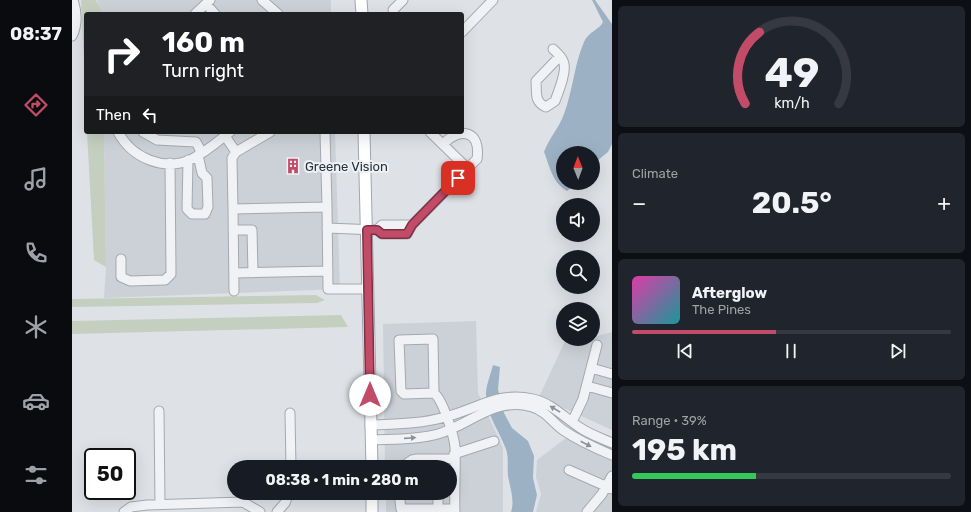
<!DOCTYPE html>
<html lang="en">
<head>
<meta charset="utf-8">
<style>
	:root { --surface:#171b24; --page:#20242c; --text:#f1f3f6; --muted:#9ea1a6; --line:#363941; --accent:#c24c68 }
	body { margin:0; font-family:Rubik,sans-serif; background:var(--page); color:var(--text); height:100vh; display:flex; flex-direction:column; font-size:15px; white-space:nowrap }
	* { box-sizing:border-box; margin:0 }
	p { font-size:13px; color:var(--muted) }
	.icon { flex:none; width:22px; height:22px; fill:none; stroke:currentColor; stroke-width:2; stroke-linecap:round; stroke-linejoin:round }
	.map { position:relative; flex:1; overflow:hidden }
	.drawer { display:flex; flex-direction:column; gap:6px; padding:6px; background:#0d0f14; width:359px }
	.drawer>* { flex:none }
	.top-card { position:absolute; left:12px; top:12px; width:380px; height:122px; border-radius:4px; box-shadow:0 4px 16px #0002; background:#202124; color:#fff; overflow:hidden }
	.needle { width:26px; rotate:359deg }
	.fabs { position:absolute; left:484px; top:146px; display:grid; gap:8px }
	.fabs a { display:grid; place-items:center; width:44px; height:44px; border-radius:50%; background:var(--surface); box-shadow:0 4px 16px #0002; font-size:20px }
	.speed { position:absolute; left:12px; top:448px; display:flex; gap:8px; font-size:20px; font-weight:700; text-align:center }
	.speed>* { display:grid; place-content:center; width:52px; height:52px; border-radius:50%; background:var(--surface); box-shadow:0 4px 16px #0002; line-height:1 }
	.speed .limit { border:2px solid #111; border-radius:6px; background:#fff; color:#111 }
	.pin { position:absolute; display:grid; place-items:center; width:34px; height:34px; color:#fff; margin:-17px; border-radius:8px; box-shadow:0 2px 6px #0006 }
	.me { position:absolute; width:44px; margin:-22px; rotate:0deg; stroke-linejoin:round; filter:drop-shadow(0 0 3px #0008) }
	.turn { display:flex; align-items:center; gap:14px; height:84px; padding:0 12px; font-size:18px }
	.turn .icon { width:52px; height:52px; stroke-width:2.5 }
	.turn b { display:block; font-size:28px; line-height:34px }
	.then { display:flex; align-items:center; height:38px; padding:0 12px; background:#0003; gap:8px; font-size:15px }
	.big { font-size:30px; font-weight:700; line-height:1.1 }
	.drawer .widget { flex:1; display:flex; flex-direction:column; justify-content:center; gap:6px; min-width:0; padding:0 14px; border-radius:6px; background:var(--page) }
	.drawer .dial { align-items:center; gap:0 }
	.dial svg { height:104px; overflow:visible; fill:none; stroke:var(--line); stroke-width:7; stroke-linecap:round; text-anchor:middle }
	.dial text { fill:var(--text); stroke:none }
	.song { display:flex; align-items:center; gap:12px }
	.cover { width:48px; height:48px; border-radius:6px; background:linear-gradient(135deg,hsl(320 70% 55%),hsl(180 70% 35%)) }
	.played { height:4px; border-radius:2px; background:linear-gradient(90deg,var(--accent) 45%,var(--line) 45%) }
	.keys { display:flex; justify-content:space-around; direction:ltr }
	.heat { display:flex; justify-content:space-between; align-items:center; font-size:22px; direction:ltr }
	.charge { height:6px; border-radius:3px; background:linear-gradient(90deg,#34c759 39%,var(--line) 0) }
	.trip { position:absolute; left:155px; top:460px; width:230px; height:40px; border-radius:20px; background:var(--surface); box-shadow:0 4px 16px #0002; font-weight:700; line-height:40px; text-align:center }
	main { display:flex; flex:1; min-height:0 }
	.menu { display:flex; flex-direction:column; width:72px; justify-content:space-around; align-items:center; background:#090b0e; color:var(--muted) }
	.menu .icon { width:28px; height:28px }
	.menu .active { color:var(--accent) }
	.menu b { font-size:18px; color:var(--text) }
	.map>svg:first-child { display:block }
	.built { fill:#ccd1d8 }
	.green { fill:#c5cfc0 }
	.water { fill:#9cb2c4 }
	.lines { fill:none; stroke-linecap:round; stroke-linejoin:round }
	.minor-casing { stroke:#a4a9b0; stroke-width:11 }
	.major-casing { stroke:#9ea7b1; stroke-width:13 }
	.minor { stroke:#f0f2f5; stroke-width:9 }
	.major { stroke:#fff; stroke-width:11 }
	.oneway { fill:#8c9298 }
	.route-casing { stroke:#7e3144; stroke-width:10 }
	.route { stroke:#c24c68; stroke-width:7 }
	.labels { text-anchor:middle; stroke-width:4; stroke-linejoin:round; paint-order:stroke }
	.poi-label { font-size:13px; fill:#29313c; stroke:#edf1f4; text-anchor:start }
</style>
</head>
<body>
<main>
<nav class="menu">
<b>08:37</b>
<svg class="icon active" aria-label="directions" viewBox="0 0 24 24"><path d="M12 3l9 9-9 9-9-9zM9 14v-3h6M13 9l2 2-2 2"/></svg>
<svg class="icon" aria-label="music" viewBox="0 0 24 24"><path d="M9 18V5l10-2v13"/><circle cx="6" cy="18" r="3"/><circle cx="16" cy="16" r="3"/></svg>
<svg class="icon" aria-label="phone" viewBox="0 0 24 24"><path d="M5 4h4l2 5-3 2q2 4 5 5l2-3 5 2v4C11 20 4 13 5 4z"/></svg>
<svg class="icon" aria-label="climate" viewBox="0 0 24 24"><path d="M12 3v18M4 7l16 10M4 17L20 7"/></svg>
<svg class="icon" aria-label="car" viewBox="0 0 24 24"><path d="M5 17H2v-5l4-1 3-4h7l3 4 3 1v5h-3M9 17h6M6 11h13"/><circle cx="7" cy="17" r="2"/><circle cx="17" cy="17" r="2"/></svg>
<svg class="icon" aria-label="filters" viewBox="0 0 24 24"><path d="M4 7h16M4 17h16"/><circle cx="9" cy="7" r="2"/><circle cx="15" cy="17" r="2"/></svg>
</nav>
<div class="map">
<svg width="540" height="512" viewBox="0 0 540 512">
	<rect width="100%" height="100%" fill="#dee2e6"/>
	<path class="built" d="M25,0h234v14h-230z
		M32,132h231l5,157 -236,9 2,-31z
		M404,321l2,72 25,55v64h-117v-19h64v-26h-65l-2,-143z
		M540,332v98l-73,-33 27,-58h27v-2z
		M494,438l46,21v53h-76l5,-18 -5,-17 1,-17z"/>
	<path class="green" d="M9,0h15l5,10v4h-15v91z
		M15,132h17l2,135 -12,-7z
		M244,295l9,5 -8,3 -245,4v-8z
		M269,315l7,12 -276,7v-13z"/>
	<path class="water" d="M520,0h3l17,24v120l-4,8 -15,12v-11h-30v30h14l-10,8c-15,-9 -17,-24 -23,-39 5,-14 15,-24 20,-38 9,-24 10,-49 20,-72 4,-10 16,-13 19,-20z
		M421,365l7,2 -2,22 6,24 8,15 16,13 6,15 -1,22 4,17 -4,17h-22c4,-12 -1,-24 -3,-36 -1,-9 1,-18 -2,-27 -7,-19 -21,-36 -20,-57 1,-9 5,-19 7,-27z"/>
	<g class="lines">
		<defs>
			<path id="minor" d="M190,0l16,14
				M134,4l9,10
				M321,10l10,-10
				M123,14l15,-14
				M390,32l31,-32
				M0,36c6,-12 5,-24 1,-36
				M481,49c3,3 8,7 10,12 5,8 -5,32 -8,40l-9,6c-12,-5 -9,-14 -10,-26l24,-25
				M46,132c14,26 46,40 74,27 14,-7 25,-17 38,-27
				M71,132l14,8 39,2 6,11
				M358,132l38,37
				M153,136l11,16 34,-20
				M164,152l-4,6 1,51 94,-2 -2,-75
				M116,160l-1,49 5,5h13l3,-7 -1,-29 -5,-5 -4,-18
				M255,207l1,82h40
				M161,209l1,82
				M255,228l50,2 5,4h25l5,-9 65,-66c4,-28 -16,-33 -34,-15
				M161,230h19l1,43
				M305,230l5,-5h30
				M49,259v18l9,4 35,-1 6,-6 -1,-111
				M162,273l94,-2
				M519,368l21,6
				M515,386l25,7
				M362,393l-1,-54 -34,1 2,51 3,3 30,-1c9,7 20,43 21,54 1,21 -1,44 0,65
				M87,411l1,93
				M218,413l1,54
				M500,422l11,-23 14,-54
				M298,425c25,-1 51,-1 75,-8 33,-8 52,-26 88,-18 18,4 31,18 46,28 10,7 22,11 33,16
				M299,440c22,-1 45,0 67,-6 32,-9 57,-38 94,-27 14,4 20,15 31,23 16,11 32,18 49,25
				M382,454l40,-13
				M330,467l10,-7 5,-1h37
				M497,470l43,19
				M327,493l2,16h54
				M366,493v16
				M52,512l7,-5 16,-2 96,-3 17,10
				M205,512l8,-9 4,-10
				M515,512l15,-18 10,-18"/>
			<path id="major" d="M289,0l1,14
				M292,132l8,335
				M300,493v19"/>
		</defs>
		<use href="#minor" class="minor-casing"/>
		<use href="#major" class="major-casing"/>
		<use href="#minor" class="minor"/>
		<use href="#major" class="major"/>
	</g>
	<defs><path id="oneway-solid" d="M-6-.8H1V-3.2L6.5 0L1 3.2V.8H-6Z"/></defs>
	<g class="oneway">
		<use href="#oneway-solid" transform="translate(483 409) rotate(-149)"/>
		<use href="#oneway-solid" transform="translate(338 438) rotate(-4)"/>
		<use href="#oneway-solid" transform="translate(514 444) rotate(27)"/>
	</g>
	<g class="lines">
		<defs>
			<path id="route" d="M298,395l-3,-165h10l5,4h25l5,-9 46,-47"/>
		</defs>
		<use href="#route" class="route-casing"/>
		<use href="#route" class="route"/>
	</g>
	<defs>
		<symbol id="building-bare" viewBox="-9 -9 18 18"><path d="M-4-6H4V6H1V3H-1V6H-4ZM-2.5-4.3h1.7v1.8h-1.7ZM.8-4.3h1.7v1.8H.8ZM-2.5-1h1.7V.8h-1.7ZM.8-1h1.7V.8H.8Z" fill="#c24c68" stroke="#edf1f4" stroke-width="2.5" paint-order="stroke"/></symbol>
	</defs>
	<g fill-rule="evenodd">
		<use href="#building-bare" x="210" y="155" width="22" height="22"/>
	</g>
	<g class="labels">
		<g class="poi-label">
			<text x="233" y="171">Greene Vision</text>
		</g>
	</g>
</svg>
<div class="fabs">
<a><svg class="needle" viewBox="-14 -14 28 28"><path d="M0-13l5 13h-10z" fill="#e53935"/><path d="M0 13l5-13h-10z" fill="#9ea1a6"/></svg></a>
<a><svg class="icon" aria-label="sound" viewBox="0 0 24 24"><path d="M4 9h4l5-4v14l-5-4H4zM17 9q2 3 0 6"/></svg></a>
<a><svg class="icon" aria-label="search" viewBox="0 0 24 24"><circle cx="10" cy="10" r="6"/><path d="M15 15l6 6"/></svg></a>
<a><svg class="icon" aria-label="layers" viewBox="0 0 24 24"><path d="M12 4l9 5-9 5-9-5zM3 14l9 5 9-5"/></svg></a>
</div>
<div class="speed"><div class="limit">50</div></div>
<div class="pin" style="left:386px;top:178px;background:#d93025"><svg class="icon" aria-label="arrive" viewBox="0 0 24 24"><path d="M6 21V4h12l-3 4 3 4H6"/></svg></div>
<svg class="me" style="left:298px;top:395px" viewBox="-20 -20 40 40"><circle r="19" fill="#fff"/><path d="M0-13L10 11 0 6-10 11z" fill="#c24c68"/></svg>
<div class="trip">08:38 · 1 min · 280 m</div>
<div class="top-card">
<div class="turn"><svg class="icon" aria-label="right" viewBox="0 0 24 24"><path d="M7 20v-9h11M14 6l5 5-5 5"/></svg><div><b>160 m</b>Turn right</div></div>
<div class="then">Then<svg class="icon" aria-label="left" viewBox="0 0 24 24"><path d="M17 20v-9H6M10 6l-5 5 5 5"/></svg></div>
</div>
</div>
<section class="drawer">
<div class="widget dial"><svg viewBox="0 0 100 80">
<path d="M14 69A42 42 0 1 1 86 69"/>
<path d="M14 69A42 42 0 0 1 25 14" stroke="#c24c68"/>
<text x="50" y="56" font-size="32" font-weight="700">49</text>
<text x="50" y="72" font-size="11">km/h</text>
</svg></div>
<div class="widget"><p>Climate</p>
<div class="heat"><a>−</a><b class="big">20.5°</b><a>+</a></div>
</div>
<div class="widget">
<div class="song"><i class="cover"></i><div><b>Afterglow</b><p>The Pines</p></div></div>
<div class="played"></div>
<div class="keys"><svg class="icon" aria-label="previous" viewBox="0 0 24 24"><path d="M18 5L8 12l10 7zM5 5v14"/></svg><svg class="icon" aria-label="pause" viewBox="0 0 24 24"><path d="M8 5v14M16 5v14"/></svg><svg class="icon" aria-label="next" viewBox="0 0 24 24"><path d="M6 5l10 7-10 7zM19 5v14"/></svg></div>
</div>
<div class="widget"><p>Range · 39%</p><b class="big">195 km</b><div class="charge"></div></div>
</section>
</main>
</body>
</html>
